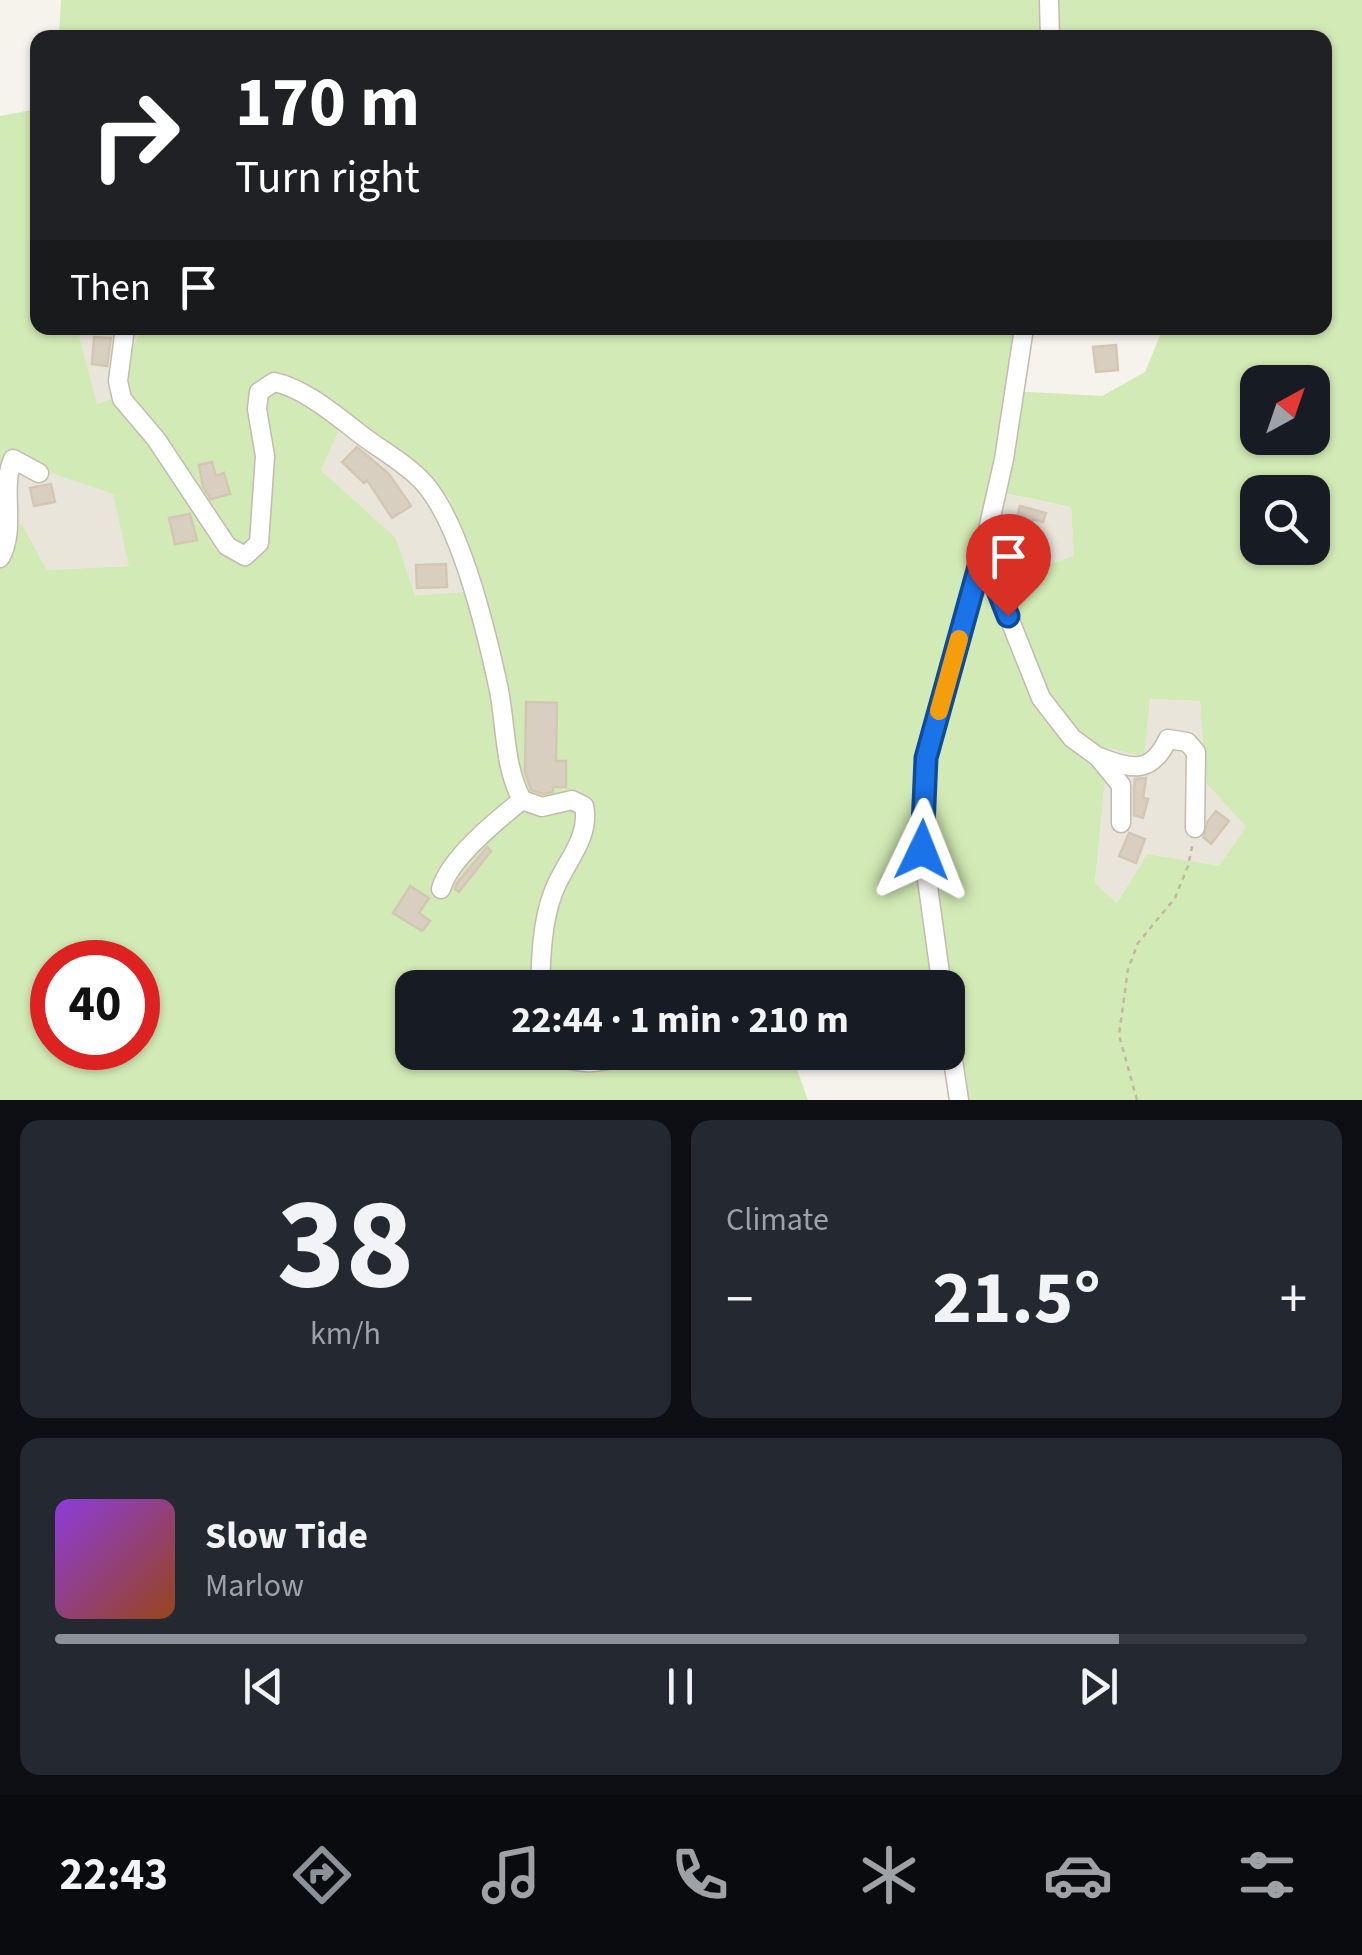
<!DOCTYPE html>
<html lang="en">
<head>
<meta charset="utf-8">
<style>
	:root { --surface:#171b24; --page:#242831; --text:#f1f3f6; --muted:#9ea1a6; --line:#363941; --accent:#8c9099 }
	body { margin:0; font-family:"Source Sans 3",sans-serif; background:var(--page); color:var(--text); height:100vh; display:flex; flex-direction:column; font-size:38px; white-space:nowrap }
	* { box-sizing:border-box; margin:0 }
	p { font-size:32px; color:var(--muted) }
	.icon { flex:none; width:55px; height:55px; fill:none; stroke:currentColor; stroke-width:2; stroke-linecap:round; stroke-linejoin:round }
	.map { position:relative; height:1100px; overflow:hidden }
	.drawer { display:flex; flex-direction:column; gap:20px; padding:20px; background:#0d0f14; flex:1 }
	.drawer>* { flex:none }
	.guide { position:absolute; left:30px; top:30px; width:1302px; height:305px; border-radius:20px; box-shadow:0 2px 8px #0004; background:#202124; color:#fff; overflow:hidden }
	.needle { width:65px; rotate:40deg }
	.fabs { position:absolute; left:1240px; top:365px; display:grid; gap:20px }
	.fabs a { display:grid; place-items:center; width:90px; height:90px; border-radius:20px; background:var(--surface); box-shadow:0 2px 8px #0004; font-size:50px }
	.speed { position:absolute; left:30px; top:940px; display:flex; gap:20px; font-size:50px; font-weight:700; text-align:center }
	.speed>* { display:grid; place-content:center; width:130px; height:130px; border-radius:50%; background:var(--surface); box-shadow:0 2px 8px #0004; line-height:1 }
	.speed .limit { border:15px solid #d22; background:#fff; color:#111 }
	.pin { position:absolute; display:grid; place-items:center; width:85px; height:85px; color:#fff; margin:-102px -42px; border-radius:50% 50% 50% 0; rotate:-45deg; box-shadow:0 0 10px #0007 }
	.pin .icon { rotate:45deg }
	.me { position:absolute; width:110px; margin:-55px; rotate:2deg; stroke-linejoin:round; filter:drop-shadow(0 0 8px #0008) }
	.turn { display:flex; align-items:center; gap:35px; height:210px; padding:0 40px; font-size:45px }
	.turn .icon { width:130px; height:130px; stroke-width:2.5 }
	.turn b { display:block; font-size:70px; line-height:85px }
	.then { display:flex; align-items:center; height:95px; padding:0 40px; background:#0003; gap:20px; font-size:38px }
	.big { font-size:75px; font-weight:700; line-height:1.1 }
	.drawer .card { flex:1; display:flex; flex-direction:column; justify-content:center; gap:15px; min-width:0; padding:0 35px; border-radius:20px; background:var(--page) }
	.drawer .dial { align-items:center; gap:0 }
	.dial b { font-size:130px; line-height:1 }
	.song { display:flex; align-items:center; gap:30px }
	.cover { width:120px; height:120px; border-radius:15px; background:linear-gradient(135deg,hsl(270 70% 55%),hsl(20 70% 35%)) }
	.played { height:10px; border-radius:5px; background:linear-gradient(90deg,var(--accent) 85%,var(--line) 85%) }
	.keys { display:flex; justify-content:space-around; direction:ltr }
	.heat { display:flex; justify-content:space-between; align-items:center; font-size:55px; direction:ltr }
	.drawer .tiles { flex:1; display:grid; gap:20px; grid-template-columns:1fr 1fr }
	.card:last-child { grid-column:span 2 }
	.trip { position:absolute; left:395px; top:970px; width:570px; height:100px; border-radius:20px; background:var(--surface); box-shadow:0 2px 8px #0004; font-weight:700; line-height:100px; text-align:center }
	.tab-bar { display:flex; height:160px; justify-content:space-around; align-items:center; background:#090b0e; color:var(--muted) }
	.tab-bar .icon { width:70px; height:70px }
	.tab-bar .on { color:var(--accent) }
	.tab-bar b { font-size:45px; color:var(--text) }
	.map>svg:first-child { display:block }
	.residential { fill:#eae5da }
	.green { fill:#d2eab5; fill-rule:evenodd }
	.building { fill:#d8cfc1; stroke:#d3c7b4; stroke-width:2.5 }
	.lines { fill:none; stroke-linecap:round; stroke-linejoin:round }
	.minor-casing { stroke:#c2bbae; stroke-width:21 }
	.path { stroke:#c4b79f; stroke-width:2.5; stroke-dasharray:5 5; stroke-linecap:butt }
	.minor { stroke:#fff; stroke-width:18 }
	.route-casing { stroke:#114b97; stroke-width:25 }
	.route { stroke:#1a73e8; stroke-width:18 }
	.slow { stroke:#f59e0b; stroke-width:18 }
</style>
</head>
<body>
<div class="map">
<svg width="1362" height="1100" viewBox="0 0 1362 1100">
	<rect width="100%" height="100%" fill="#f6f3ec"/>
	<path class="residential" d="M77,328h65l-16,32 2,33 -32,11z
		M346,415l15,9 88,74 22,77 -9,17 -47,5 -19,-59 -75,-68z
		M2,455l20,2 29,16 62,20 17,73 -83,4 -25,-46 -21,3z
		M993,491l78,16 3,49 -48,16 -48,-17z
		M1149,699l51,2 6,82 40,44 -27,40 -72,-13 -30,49 -22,-20 13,-136z"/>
	<path class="green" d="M61,0h1301v1100h-394l-9,-69 -11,-1v-42h-536v64l379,1 17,47h-808v-984l37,-7 1,219h39l20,76 30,-11 -1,-33 16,-32h876l-8,63 92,5 43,-24 18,-44h162v-290l-1266,-1zM1258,382h54v56h-54zM346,415l15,9 88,74 22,76 -8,18 -48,4 -19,-58 -75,-68zM3,455l19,2 29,16 62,21 16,72 -82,4 -25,-46 -21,3zM994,491l77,16 3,49 -48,16 -47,-17zM1258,492h54v56h-54zM1150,699l50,2 6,82 40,44 -27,39 -72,-12 -30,49 -22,-20 13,-135 36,8zM52,962h86v86h-86z"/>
	<path class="building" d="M94,337l17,1 -4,28 -15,-2z
		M1116,345l2,25 -22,2 -3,-25z
		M357,447l32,27 22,32 -19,12 -25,-38 -3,3 -22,-21z
		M212,462l4,14 8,-3 6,21 -19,5 -8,-12 -4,-22z
		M51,484l4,18 -21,4 -4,-18z
		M1020,506l26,7 -3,9 -10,-3 -3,13 -16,-4z
		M190,514l7,26 -22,4 -6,-26z
		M446,564l1,23 -30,1 -1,-23z
		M526,702l31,1 -1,58h10v26h-13v5l-10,2 -12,-4 -6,-18z
		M1146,778l-3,20 5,1 -5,19 -9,-3v-27l1,-9z
		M1216,811l13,10 -18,23 -8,-7 5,-16z
		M1129,833l16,6 -9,24 -17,-7z
		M487,847l4,4 -32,41 -4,-3 2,-6z
		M410,886l19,12 -10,15 11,8 -8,10 -29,-18z"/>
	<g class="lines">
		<defs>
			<path id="minor" d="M1049,0l1,38
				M125,328l-7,53 4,18 34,40 71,107 18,10 14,-13 6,-87 -8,-47 2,-17 15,-10c31,6 65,36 90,55 19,14 44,28 60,46 37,42 63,151 75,207 7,37 5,76 23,110
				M983,553l58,145 31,40 26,19 23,28v38
				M0,558c17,-29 0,-70 13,-99l26,14
				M1099,757c33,12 52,18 69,-18l19,3 9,10 -1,76
				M441,889c8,-30 56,-69 81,-89l20,7 30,-7 12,6c7,32 -20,57 -31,87 -11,29 -12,64 -13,95
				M942,988l-19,-138 3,-92 57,-206 21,-93 20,-131
				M948,1027l11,73
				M554,1052c29,19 55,7 86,0"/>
		</defs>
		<use href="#minor" class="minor-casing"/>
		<path class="path" d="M1137,1100l-18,-65 9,-66 10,-26 37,-45 13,-32 5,-24"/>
		<use href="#minor" class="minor"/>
	</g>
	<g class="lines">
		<defs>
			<path id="route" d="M922,850l4,-92 57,-206 25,64"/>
		</defs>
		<use href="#route" class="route-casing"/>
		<use href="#route" class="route"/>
		<path class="slow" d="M939,711l20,-72"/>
	</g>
</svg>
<div class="fabs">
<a><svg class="needle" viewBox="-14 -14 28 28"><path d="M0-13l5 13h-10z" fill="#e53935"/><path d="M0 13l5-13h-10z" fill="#9ea1a6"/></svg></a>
<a><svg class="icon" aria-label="search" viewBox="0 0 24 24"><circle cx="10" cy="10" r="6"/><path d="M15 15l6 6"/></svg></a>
</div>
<div class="speed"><div class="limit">40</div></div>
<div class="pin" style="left:1008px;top:616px;background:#d93025"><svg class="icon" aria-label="arrive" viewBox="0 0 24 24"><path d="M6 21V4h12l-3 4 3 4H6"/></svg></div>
<svg class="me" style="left:922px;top:850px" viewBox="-20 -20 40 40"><path d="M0-17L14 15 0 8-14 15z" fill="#1a73e8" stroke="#fff" stroke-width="4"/></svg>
<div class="trip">22:44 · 1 min · 210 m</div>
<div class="guide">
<div class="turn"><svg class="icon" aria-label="right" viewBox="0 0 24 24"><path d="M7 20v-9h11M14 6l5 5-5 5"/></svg><div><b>170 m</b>Turn right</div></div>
<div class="then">Then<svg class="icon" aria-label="arrive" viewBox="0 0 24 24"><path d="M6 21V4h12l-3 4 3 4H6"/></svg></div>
</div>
</div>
<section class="drawer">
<div class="tiles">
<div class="card dial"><b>38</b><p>km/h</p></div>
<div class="card"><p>Climate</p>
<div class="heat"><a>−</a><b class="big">21.5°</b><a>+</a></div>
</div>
<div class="card">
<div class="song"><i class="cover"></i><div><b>Slow Tide</b><p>Marlow</p></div></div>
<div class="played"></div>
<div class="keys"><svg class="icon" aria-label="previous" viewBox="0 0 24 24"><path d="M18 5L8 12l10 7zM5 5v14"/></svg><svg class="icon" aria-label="pause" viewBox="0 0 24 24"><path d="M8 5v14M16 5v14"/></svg><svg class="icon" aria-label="next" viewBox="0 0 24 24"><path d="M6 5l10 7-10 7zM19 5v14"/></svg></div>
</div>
</div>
</section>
<nav class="tab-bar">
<b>22:43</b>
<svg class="icon on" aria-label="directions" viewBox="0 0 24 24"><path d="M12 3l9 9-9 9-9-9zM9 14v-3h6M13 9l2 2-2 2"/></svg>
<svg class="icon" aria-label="music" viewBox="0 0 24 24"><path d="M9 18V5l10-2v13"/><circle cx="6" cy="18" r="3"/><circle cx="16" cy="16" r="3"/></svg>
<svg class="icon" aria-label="phone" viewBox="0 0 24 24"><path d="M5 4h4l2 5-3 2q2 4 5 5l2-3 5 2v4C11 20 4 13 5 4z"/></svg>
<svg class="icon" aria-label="climate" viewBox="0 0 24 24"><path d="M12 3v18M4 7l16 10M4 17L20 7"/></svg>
<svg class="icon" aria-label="car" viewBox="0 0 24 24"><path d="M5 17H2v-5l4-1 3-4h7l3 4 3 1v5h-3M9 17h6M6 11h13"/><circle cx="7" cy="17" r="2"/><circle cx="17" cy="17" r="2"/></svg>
<svg class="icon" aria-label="filters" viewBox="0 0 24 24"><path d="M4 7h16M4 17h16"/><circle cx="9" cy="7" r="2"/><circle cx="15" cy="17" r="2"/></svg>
</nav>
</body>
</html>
